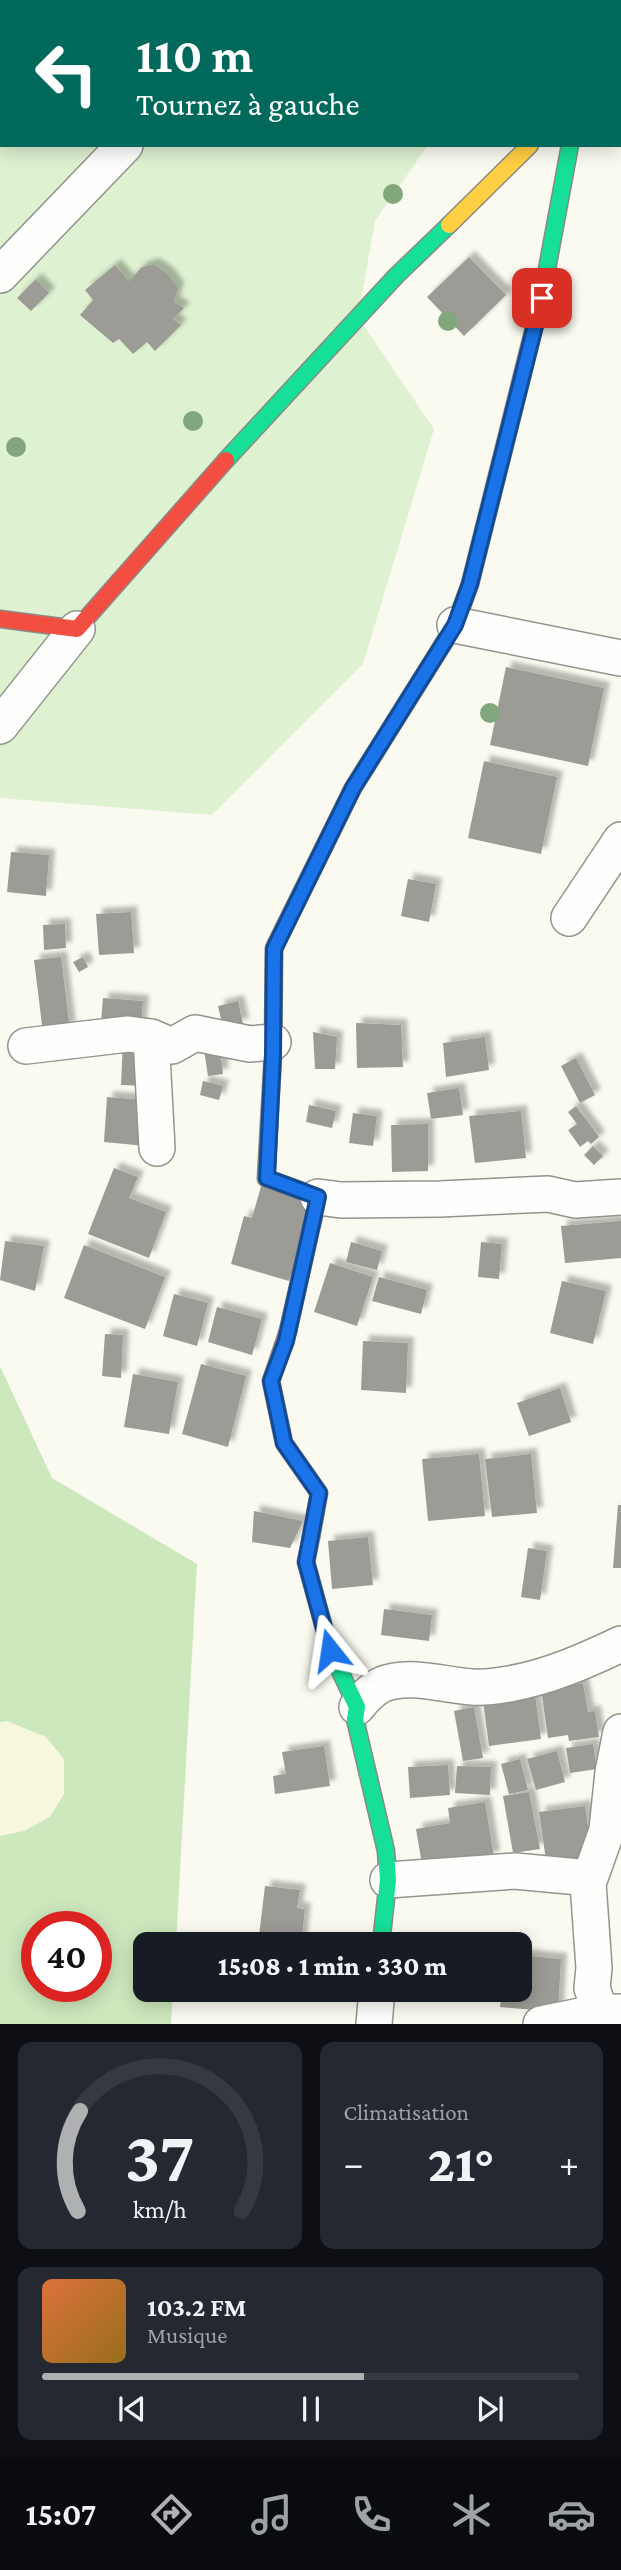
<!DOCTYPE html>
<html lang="fr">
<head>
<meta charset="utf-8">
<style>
	:root { --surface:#171b24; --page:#242831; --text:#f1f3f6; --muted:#9ea1a6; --line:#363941; --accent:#afb0b1 }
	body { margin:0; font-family:"Crimson Pro",serif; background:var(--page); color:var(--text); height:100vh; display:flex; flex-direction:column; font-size:26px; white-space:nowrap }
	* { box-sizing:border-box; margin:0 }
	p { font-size:23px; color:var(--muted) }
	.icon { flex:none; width:38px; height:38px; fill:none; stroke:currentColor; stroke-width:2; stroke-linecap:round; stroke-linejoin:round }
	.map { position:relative; height:2024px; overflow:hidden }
	.drawer { display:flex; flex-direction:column; gap:18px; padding:18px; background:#0d0f14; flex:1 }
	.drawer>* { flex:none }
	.hud { position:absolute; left:0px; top:0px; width:621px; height:147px; box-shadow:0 4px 18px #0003; background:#00695c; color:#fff; overflow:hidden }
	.speed { position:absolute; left:21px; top:1911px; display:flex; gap:14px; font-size:35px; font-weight:700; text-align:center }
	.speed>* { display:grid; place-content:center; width:91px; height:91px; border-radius:50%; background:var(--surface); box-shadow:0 4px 18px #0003; line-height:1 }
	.speed .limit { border:10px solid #d22; background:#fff; color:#111 }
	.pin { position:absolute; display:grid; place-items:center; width:60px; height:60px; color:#fff; margin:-30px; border-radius:14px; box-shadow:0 4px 10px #0006 }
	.me { position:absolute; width:77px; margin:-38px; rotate:345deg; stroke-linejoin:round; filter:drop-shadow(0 0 5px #0008) }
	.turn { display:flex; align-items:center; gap:24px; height:147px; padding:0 21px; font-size:32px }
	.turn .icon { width:91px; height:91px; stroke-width:2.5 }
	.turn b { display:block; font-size:49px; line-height:60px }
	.big { font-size:52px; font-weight:800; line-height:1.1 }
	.drawer .widget { flex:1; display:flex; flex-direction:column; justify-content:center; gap:10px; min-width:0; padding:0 24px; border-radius:14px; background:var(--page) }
	.drawer .dial { align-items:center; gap:0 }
	.dial svg { height:182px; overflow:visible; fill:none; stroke:var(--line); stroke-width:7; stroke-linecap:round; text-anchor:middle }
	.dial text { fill:var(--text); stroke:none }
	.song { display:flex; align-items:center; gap:21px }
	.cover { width:84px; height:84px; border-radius:10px; background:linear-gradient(135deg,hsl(20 70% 55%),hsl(40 70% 35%)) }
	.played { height:7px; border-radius:4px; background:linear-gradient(90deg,var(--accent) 60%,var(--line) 60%) }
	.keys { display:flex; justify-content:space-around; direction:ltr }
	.heat { display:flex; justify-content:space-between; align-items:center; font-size:38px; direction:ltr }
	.drawer .tiles { flex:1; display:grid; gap:18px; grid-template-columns:1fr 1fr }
	.widget:last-child { grid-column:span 2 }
	.trip { position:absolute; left:133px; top:1932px; width:399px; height:70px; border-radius:14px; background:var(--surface); box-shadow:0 4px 18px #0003; font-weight:800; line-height:70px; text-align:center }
	.tabs { display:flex; height:112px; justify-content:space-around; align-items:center; background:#090b0e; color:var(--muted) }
	.tabs .icon { width:49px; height:49px }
	.tabs .current { color:var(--accent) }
	.tabs b { font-size:32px; color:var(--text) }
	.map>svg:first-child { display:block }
	.farmland { fill:#f6f7dc }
	.green { fill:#def1d0 }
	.forest { fill:#cde8bd; fill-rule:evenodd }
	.building { fill:#9c9b96; filter:url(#shadow) }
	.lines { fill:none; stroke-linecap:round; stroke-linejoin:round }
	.street-casing { stroke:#93938f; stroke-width:38 }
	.fast-casing { stroke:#8a8a85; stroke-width:19 }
	.slow-casing { stroke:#8a8a85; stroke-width:19 }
	.jam-casing { stroke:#8a8a85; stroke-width:19 }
	.street { stroke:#fefefd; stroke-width:35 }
	.fast { stroke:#16e098; stroke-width:16 }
	.slow { stroke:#ffcf43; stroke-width:16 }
	.jam { stroke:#f24e42; stroke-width:16 }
	.tree { fill:#83a77c }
	.route-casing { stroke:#114b97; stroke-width:18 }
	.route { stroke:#1a73e8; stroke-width:12 }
</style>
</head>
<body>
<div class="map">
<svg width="621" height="2024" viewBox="0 0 621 2024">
	<defs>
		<filter id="shadow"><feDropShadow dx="6" dy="-6" stdDeviation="2" flood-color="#0004"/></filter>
	</defs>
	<rect width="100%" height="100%" fill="#fafaf0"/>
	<path class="farmland" d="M7,1721l39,15 18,23v35l-14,23 -26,14 -24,5v-114z"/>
	<path class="green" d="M0,0h520l-518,2v143h426l-53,76 -17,96 76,112 -71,235 -151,151 -212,-17z"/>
	<path class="forest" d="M0,1366l52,112 145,86 -21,380h-31v46h28l-2,34h-171v-188l24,-5 26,-14 14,-23v-35l-18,-22 -39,-16 -7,1zM37,1927h59v59h-59z"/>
	<path class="building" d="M469,257l37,38 -42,41 -37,-39z
		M154,264l14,10 10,14 -4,14 10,6 -11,11 8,6 -26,26 -8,-9 -14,12 -14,-15 -6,4 -33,-28 13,-15 -8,-10 30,-25 14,16 13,-14z
		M36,279l13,14 -18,18 -14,-13z
		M506,667l98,21 -16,78 -98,-21z
		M484,761l73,16 -16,77 -73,-16z
		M11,852l38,3 -3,41 -39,-4z
		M408,879l28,5 -7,38 -28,-6z
		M131,912l3,41 -35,2 -3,-41z
		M65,924l1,24 -22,2 -1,-25z
		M61,957l9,72 -27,4 -9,-73z
		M83,957l5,10 -9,5 -6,-10z
		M103,998l40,3 -2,25 -40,-4z
		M238,1001l5,23 -20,4 -5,-22z
		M356,1023l45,2 2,42 -46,1z
		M313,1032l24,5 -2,32h-20z
		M485,1037l4,33 -43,7 -3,-34z
		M123,1040l22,1 -2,45 -22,-1z
		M219,1041l4,33 -15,2 -5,-33z
		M576,1058l19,37 -15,8 -19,-37z
		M203,1081l20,5 -4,14 -19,-5z
		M459,1088l4,27 -32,4 -4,-26z
		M107,1097l39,3v46l-42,-4z
		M309,1105l27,6 -4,17 -26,-6z
		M576,1106l23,31 -8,7 -3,-3 -8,6 -12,-17 9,-6 -9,-12z
		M521,1111l5,47 -51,5 -6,-47z
		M353,1113l24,3 -4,30 -24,-3z
		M428,1124v47l-36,1 -1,-47z
		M593,1146l10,10 -9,9 -10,-10z
		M114,1168l24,9 -9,21 37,14 -17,46 -61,-24z
		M262,1183l55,17 -28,81 -58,-17 13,-48 8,2z
		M621,1221v37l-56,5 -4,-37z
		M5,1241l39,5 -9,45 -35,-11z
		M351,1242l31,9 -5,19 -31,-8z
		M481,1242l21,2 -3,35 -21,-2z
		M84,1245l81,32 -20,52 -81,-31z
		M330,1263l43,14 -16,49 -43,-14z
		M379,1277l48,13 -6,24 -49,-13z
		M562,1281l44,10 -13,53 -43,-11z
		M174,1294l34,9 -11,43 -34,-10z
		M217,1307l45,12 -10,36 -44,-13z
		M105,1334l18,1 -2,43 -19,-2z
		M363,1341l45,2 -2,50 -45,-3z
		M201,1364l45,12 -18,71 -46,-13z
		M133,1374l45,8 -9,52 -45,-7z
		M560,1388l11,34 -42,14 -12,-33z
		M479,1454l6,62 -57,5 -6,-62z
		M531,1454l6,59 -45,4 -7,-58z
		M618,1505h3v63h-8z
		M254,1511l49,10 -13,27 -38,-6z
		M368,1537l5,48 -41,4 -4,-48z
		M528,1548l19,3 -7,49 -19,-3z
		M384,1609l48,6 -3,26 -48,-6z
		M583,1683l5,29 7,-1 4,26 -30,4 -1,-6 -20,3 -7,-49z
		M535,1695l6,44 -52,7 -6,-45z
		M474,1707l9,51 -20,3 -9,-50z
		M593,1744l4,25 -27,4 -4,-25z
		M324,1746l6,40 -55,8 -2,-18 13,-2 -4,-22z
		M557,1751l8,31 -29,8 -9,-31z
		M520,1759l8,31 -19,4 -8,-30z
		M448,1765l2,30 -40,3 -2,-31z
		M457,1766l34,1 -1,28 -35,-2z
		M529,1792l11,57 -27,4 -10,-57z
		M485,1802l9,55 -71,13 -7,-41 34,-6 -2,-15z
		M585,1806l8,55 -46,6 -8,-55z
		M265,1886l35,4 -3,18 8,1 -4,35h-43z
		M520,1955l41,4 -3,53 -58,-5 2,-17h18z"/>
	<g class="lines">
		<defs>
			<path id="street" d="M212,2l1,-2
				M597,2v-2
				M0,275l125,-130
				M455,625l166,33
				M0,726l77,-97
				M569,918l52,-78
				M151,1037l6,111
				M26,1046l102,-12 23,3 21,9 23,-13 55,11 23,-2
				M318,1197l23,3 99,-1 108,-5 27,6 46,-3
				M357,1707c7,-9 14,-17 24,-22 27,-12 62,0 91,2 12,1 26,-1 37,-3 40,-7 76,-23 112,-40
				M590,1878l-2,5 6,85 -2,20 8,24
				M388,1880l127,-9 75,7 17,-48 6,-58 8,-40
				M374,2024l3,-34
				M541,2024l59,-12h21"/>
			<path id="fast" d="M542,296l28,-151
				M226,460l170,-184 53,-51
				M276,944l-2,5 -1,105 -7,124 52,19 -30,134
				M311,1537l-5,25 24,88 27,57 -2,12 31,132 2,29 -7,64"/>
			<path id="slow" d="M449,225l81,-80
				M276,944l77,-156 102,-163 15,-41 14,-56"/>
			<path id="jam" d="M484,528l58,-232
				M0,619l77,10 149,-169
				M288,1331l-17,50 13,62 35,50 -8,44"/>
		</defs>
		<use href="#street" class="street-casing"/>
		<use href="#fast" class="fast-casing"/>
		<use href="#slow" class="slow-casing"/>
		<use href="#jam" class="jam-casing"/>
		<use href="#street" class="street"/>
		<use href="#fast" class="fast"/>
		<use href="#slow" class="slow"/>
		<use href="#jam" class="jam"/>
	</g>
	<g class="tree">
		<circle cx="393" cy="194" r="10"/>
		<circle cx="448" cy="321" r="10"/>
		<circle cx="193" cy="421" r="10"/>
		<circle cx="16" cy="447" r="10"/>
		<circle cx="490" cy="713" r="10"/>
	</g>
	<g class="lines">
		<defs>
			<path id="route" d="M330,1650l-24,-88 13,-69 -35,-50 -13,-62 15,-40 32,-144 -51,-19 6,-124 1,-105 79,-161 102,-163 15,-41 72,-286"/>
		</defs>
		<use href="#route" class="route-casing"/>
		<use href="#route" class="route"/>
	</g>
</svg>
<div class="speed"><div class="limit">40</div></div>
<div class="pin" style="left:542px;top:298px;background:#d93025"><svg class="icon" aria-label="arrive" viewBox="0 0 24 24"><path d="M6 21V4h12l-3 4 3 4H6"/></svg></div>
<svg class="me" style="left:330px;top:1650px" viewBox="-20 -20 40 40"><path d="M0-17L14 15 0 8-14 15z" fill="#1a73e8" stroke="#fff" stroke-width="4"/></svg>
<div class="trip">15:08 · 1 min · 330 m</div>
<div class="hud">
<div class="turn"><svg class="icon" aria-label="left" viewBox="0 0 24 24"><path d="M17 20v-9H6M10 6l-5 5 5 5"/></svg><div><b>110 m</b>Tournez à gauche</div></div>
</div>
</div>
<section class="drawer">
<div class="tiles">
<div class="widget dial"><svg viewBox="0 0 100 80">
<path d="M14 69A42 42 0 1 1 86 69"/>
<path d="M14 69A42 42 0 0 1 15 25" stroke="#afb0b1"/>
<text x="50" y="56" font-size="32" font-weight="700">37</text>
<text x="50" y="72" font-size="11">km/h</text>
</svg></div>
<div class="widget"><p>Climatisation</p>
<div class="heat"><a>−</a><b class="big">21°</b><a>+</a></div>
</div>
<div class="widget">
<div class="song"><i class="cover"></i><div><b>103.2 FM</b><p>Musique</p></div></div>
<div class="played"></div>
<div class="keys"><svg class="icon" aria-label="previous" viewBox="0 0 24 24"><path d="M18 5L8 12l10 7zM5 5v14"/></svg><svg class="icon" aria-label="pause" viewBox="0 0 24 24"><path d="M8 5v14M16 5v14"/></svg><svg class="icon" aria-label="next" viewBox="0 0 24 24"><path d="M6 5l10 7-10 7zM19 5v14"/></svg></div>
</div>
</div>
</section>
<nav class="tabs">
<b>15:07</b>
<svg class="icon current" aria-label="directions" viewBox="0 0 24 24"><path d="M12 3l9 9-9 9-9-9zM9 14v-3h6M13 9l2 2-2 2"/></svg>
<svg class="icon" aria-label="music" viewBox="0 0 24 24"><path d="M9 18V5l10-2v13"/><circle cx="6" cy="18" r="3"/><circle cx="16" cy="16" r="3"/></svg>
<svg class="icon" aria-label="phone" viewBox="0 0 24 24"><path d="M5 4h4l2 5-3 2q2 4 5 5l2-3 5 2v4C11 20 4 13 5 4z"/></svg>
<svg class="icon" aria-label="climate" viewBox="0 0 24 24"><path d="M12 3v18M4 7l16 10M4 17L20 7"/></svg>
<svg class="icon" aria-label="car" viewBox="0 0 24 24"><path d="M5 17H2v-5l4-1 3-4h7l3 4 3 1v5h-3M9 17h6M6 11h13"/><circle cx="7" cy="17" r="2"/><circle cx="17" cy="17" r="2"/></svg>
</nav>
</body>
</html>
